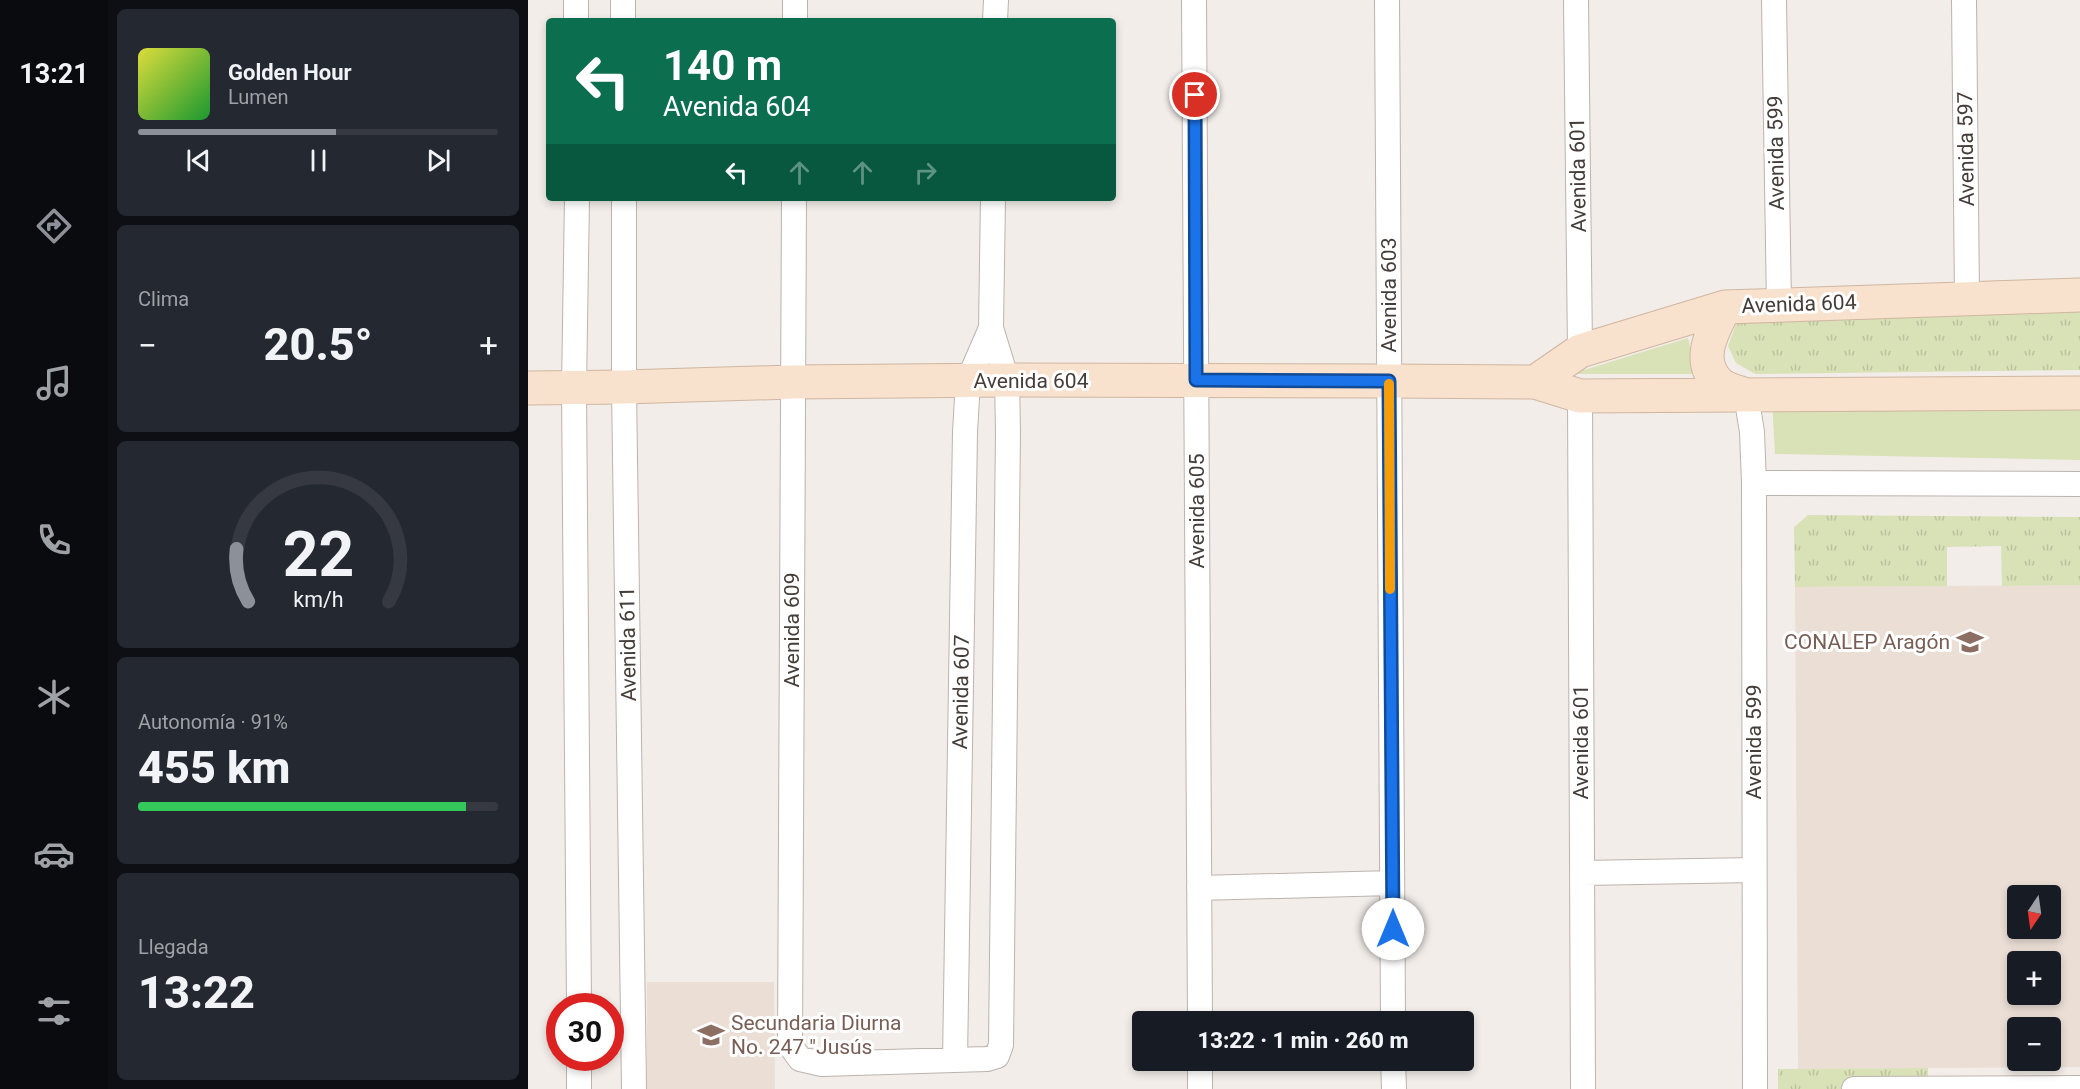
<!DOCTYPE html>
<html lang="es">
<head>
<meta charset="utf-8">
<style>
	:root { --surface:#171b24; --page:#242831; --text:#f1f3f6; --muted:#9ea1a6; --line:#363941; --accent:#8c9099 }
	body { margin:0; font-family:Roboto,sans-serif; background:var(--page); color:var(--text); height:100vh; display:flex; flex-direction:column; font-size:22px; white-space:nowrap }
	* { box-sizing:border-box; margin:0 }
	p { font-size:20px; color:var(--muted) }
	.icon { flex:none; width:33px; height:33px; fill:none; stroke:currentColor; stroke-width:2; stroke-linecap:round; stroke-linejoin:round }
	.map { position:relative; flex:1; overflow:hidden }
	.side { display:flex; flex-direction:column; gap:9px; padding:9px; background:#0d0f14; width:420px }
	.side>* { flex:none }
	.top-card { position:absolute; left:18px; top:18px; width:570px; height:183px; border-radius:6px; box-shadow:0 3px 9px #0003; background:#0b6e4f; color:#fff; overflow:hidden }
	.needle { width:39px; rotate:193deg }
	.tools { position:absolute; left:1479px; top:885px; display:grid; gap:12px }
	.tools a { display:grid; place-items:center; width:54px; height:54px; border-radius:6px; background:var(--surface); box-shadow:0 3px 9px #0003; font-size:30px }
	.speed { position:absolute; left:18px; top:993px; display:flex; gap:12px; font-size:30px; font-weight:700; text-align:center }
	.speed>* { display:grid; place-content:center; width:78px; height:78px; border-radius:50%; background:var(--surface); box-shadow:0 3px 9px #0003; line-height:1 }
	.speed .limit { border:9px solid #d22; background:#fff; color:#111 }
	.pin { position:absolute; display:grid; place-items:center; width:51px; height:51px; color:#fff; margin:-26px; border:3px solid #fff; border-radius:50%; box-shadow:0 2px 6px #0007 }
	.me { position:absolute; width:66px; margin:-33px; rotate:0deg; stroke-linejoin:round; filter:drop-shadow(0 0 4px #0008) }
	.turn { display:flex; align-items:center; gap:21px; height:126px; padding:0 18px; font-size:27px }
	.turn .icon { width:78px; height:78px; stroke-width:2.5 }
	.turn b { display:block; font-size:42px; line-height:51px }
	.lanes { display:flex; align-items:center; height:57px; padding:0 18px; background:#0003; justify-content:center; gap:30px; direction:ltr }
	.lanes .off { opacity:.35 }
	.big { font-size:45px; font-weight:800; line-height:1.1 }
	.side .widget { flex:1; display:flex; flex-direction:column; justify-content:center; gap:9px; min-width:0; padding:0 21px; border-radius:9px; background:var(--page) }
	.side .dial { align-items:center; gap:0 }
	.dial svg { height:156px; overflow:visible; fill:none; stroke:var(--line); stroke-width:7; stroke-linecap:round; text-anchor:middle }
	.dial text { fill:var(--text); stroke:none }
	.song { display:flex; align-items:center; gap:18px }
	.cover { width:72px; height:72px; border-radius:9px; background:linear-gradient(135deg,hsl(60 70% 55%),hsl(130 70% 35%)) }
	.played { height:6px; border-radius:3px; background:linear-gradient(90deg,var(--accent) 55%,var(--line) 55%) }
	.keys { display:flex; justify-content:space-around; direction:ltr }
	.heat { display:flex; justify-content:space-between; align-items:center; font-size:33px; direction:ltr }
	.charge { height:9px; border-radius:4px; background:linear-gradient(90deg,#34c759 91%,var(--line) 0) }
	.trip { position:absolute; left:604px; top:1011px; width:342px; height:60px; border-radius:6px; background:var(--surface); box-shadow:0 3px 9px #0003; font-weight:800; line-height:60px; text-align:center }
	main { display:flex; flex:1; min-height:0 }
	.dock { display:flex; flex-direction:column; width:108px; justify-content:space-around; align-items:center; background:#090b0e; color:var(--muted) }
	.dock .icon { width:42px; height:42px }
	.dock .on { color:var(--accent) }
	.dock b { font-size:27px; color:var(--text) }
	.map>svg:first-child { display:block }
	.education { fill:#eaded5; fill-rule:evenodd }
	.grass { fill:url(#grass-tufts) }
	.garden { fill:#d9e1b7 }
	.lines { fill:none; stroke-linecap:round; stroke-linejoin:round }
	.street-casing { stroke:#bdb3ad; stroke-width:26 }
	.secondary-casing { stroke:#cfb6a0; stroke-width:35 }
	.street { stroke:#fff; stroke-width:24 }
	.secondary { stroke:#f8e2cd; stroke-width:33 }
	.route-casing { stroke:#114b97; stroke-width:15 }
	.route { stroke:#1a73e8; stroke-width:10 }
	.slow { stroke:#f59e0b; stroke-width:10 }
	.labels { text-anchor:middle; stroke-width:6; stroke-linejoin:round; paint-order:stroke }
	.street-label { font-size:21px; fill:#453d38; stroke:#fff }
	.education-label { font-size:21px; fill:#785e54; stroke:#fff; text-anchor:end }
</style>
</head>
<body>
<main>
<nav class="dock">
<b>13:21</b>
<svg class="icon on" aria-label="directions" viewBox="0 0 24 24"><path d="M12 3l9 9-9 9-9-9zM9 14v-3h6M13 9l2 2-2 2"/></svg>
<svg class="icon" aria-label="music" viewBox="0 0 24 24"><path d="M9 18V5l10-2v13"/><circle cx="6" cy="18" r="3"/><circle cx="16" cy="16" r="3"/></svg>
<svg class="icon" aria-label="phone" viewBox="0 0 24 24"><path d="M5 4h4l2 5-3 2q2 4 5 5l2-3 5 2v4C11 20 4 13 5 4z"/></svg>
<svg class="icon" aria-label="climate" viewBox="0 0 24 24"><path d="M12 3v18M4 7l16 10M4 17L20 7"/></svg>
<svg class="icon" aria-label="car" viewBox="0 0 24 24"><path d="M5 17H2v-5l4-1 3-4h7l3 4 3 1v5h-3M9 17h6M6 11h13"/><circle cx="7" cy="17" r="2"/><circle cx="17" cy="17" r="2"/></svg>
<svg class="icon" aria-label="filters" viewBox="0 0 24 24"><path d="M4 7h16M4 17h16"/><circle cx="9" cy="7" r="2"/><circle cx="15" cy="17" r="2"/></svg>
</nav>
<section class="side">
<div class="widget">
<div class="song"><i class="cover"></i><div><b>Golden Hour</b><p>Lumen</p></div></div>
<div class="played"></div>
<div class="keys"><svg class="icon" aria-label="previous" viewBox="0 0 24 24"><path d="M18 5L8 12l10 7zM5 5v14"/></svg><svg class="icon" aria-label="pause" viewBox="0 0 24 24"><path d="M8 5v14M16 5v14"/></svg><svg class="icon" aria-label="next" viewBox="0 0 24 24"><path d="M6 5l10 7-10 7zM19 5v14"/></svg></div>
</div>
<div class="widget"><p>Clima</p>
<div class="heat"><a>−</a><b class="big">20.5°</b><a>+</a></div>
</div>
<div class="widget dial"><svg viewBox="0 0 100 80">
<path d="M14 69A42 42 0 1 1 86 69"/>
<path d="M14 69A42 42 0 0 1 8 42" stroke="#8c9099"/>
<text x="50" y="56" font-size="32" font-weight="700">22</text>
<text x="50" y="72" font-size="11">km/h</text>
</svg></div>
<div class="widget"><p>Autonomía · 91%</p><b class="big">455 km</b><div class="charge"></div></div>
<div class="widget"><p>Llegada</p><b class="big">13:22</b></div>
</section>
<div class="map">
<svg width="1552" height="1089" viewBox="0 0 1552 1089">
	<defs>
		<pattern id="grass-tufts" width="24" height="20" patternUnits="userSpaceOnUse" patternTransform="scale(1.5)"><rect width="24" height="20" fill="#d9e1b7"/><path d="M3 7l-1-3M5 7V3M7 7l1-3M15 17l-1-3M17 17v-4M19 17l1-3" fill="none" stroke="#bcc29e"/></pattern>
	</defs>
	<rect width="100%" height="100%" fill="#f2ede9"/>
	<path class="education" d="M1552,585v482l-282,2 -3,-482zM1490,896h32v32h-32zM1490,962h32v32h-32zM1490,1028h32v32h-32z
		M119,982h127l1,107h-128z"/>
	<path class="grass" d="M1552,308v62l-325,4 -19,-11 -8,-17 8,-22 18,-12z
		M1280,515l272,2v68l-78,1 -1,-40 -54,1v39l-152,1 -1,-60z
		M1400,1068v21h-150v-20z"/>
	<path class="garden" d="M1160,338l9,36h-126z
		M1552,400v60l-305,-6 -3,-53z"/>
	<g class="lines">
		<defs>
			<path id="street" d="M95,0v21
				M666,0l6,1022
				M859,0l6,1022
				M1048,0l4,351
				M1246,0l5,305
				M1436,0l3,299
				M48,21v-21
				M267,21v-21
				M467,21l1,-21
				M49,198l-3,190 5,618
				M96,198v189l10,702
				M266,198l-4,847 10,14 22,5 165,-5 10,-3 4,-11 7,-613 -1,-52 -16,-52 2,-130
				M1218,395l6,37 2,51 1,606
				M1052,396l3,693
				M1226,483l326,1
				M1054,873l172,-3
				M671,888l193,-5
				M51,1058v31
				M427,1060l10,-628 3,-51 23,-53
				M672,1060v29
				M865,1060l1,29
				M1326,1089l226,-1"/>
			<path id="secondary" d="M1197,307c-12,23 -31,55 -5,77 6,5 18,8 26,11
				M1007,382l45,-31 145,-44 355,-12
				M0,388l96,-1 168,-5 215,-2 382,1 146,1 45,14 500,-3"/>
		</defs>
		<use href="#street" class="street-casing"/>
		<use href="#secondary" class="secondary-casing"/>
		<use href="#street" class="street"/>
		<use href="#secondary" class="secondary"/>
	</g>
	<g class="lines">
		<defs>
			<path id="route" d="M667,95l1,285 193,1 4,548"/>
		</defs>
		<use href="#route" class="route-casing"/>
		<use href="#route" class="route"/>
		<path class="slow" d="M861,384l1,205"/>
	</g>
	<defs>
		<symbol id="school-bare" viewBox="-9 -9 18 18"><path d="M0-5L7-2L0 1L-7-2ZM-4 1L0 2.5L4 1V4Q0 6-4 4Z" fill="#8d6e63" stroke="#fff" stroke-width="2.5" paint-order="stroke"/></symbol>
	</defs>
	<g fill-rule="evenodd">
		<use href="#school-bare" x="1423" y="623" width="38" height="38"/>
		<use href="#school-bare" x="164" y="1016" width="38" height="38"/>
	</g>
	<g class="labels">
		<g class="street-label">
			<text transform="translate(1438 149) rotate(-91)" y="7">Avenida 597</text>
			<text transform="translate(1248 153) rotate(-91)" y="7">Avenida 599</text>
			<text transform="translate(1050 175) rotate(-91)" y="7">Avenida 601</text>
			<text transform="translate(861 295) rotate(-90)" y="7">Avenida 603</text>
			<text transform="translate(1271 304) rotate(-2)" y="7">Avenida 604</text>
			<text x="503" y="388">Avenida 604</text>
			<text transform="translate(669 511) rotate(-90)" y="7">Avenida 605</text>
			<text transform="translate(264 630) rotate(-90)" y="7">Avenida 609</text>
			<text transform="translate(100 644) rotate(-91)" y="7">Avenida 611</text>
			<text transform="translate(433 692) rotate(-89)" y="7">Avenida 607</text>
			<text transform="translate(1053 742) rotate(-90)" y="7">Avenida 601</text>
			<text transform="translate(1226 742) rotate(-90)" y="7">Avenida 599</text>
		</g>
		<g class="education-label">
			<text x="1422" y="649">CONALEP Aragón</text>
			<text x="203" y="1030" text-anchor="start">Secundaria Diurna<tspan x="203" dy="24">No. 247 "Jusús</tspan></text>
		</g>
	</g>
</svg>
<div class="tools">
<a><svg class="needle" viewBox="-14 -14 28 28"><path d="M0-13l5 13h-10z" fill="#e53935"/><path d="M0 13l5-13h-10z" fill="#9ea1a6"/></svg></a>
<a>+</a>
<a>−</a>
</div>
<div class="speed"><div class="limit">30</div></div>
<div class="pin" style="left:667px;top:95px;background:#d93025"><svg class="icon" aria-label="arrive" viewBox="0 0 24 24"><path d="M6 21V4h12l-3 4 3 4H6"/></svg></div>
<svg class="me" style="left:865px;top:929px" viewBox="-20 -20 40 40"><circle r="19" fill="#fff"/><path d="M0-13L10 11 0 6-10 11z" fill="#1a73e8"/></svg>
<div class="trip">13:22 · 1 min · 260 m</div>
<div class="top-card">
<div class="turn"><svg class="icon" aria-label="left" viewBox="0 0 24 24"><path d="M17 20v-9H6M10 6l-5 5 5 5"/></svg><div><b>140 m</b>Avenida 604</div></div>
<div class="lanes"><svg class="icon" aria-label="left" viewBox="0 0 24 24"><path d="M17 20v-9H6M10 6l-5 5 5 5"/></svg><svg class="icon off" aria-label="ahead" viewBox="0 0 24 24"><path d="M12 20V5M6 11l6-6 6 6"/></svg><svg class="icon off" aria-label="ahead" viewBox="0 0 24 24"><path d="M12 20V5M6 11l6-6 6 6"/></svg><svg class="icon off" aria-label="right" viewBox="0 0 24 24"><path d="M7 20v-9h11M14 6l5 5-5 5"/></svg></div>
</div>
</div>
</main>
</body>
</html>
